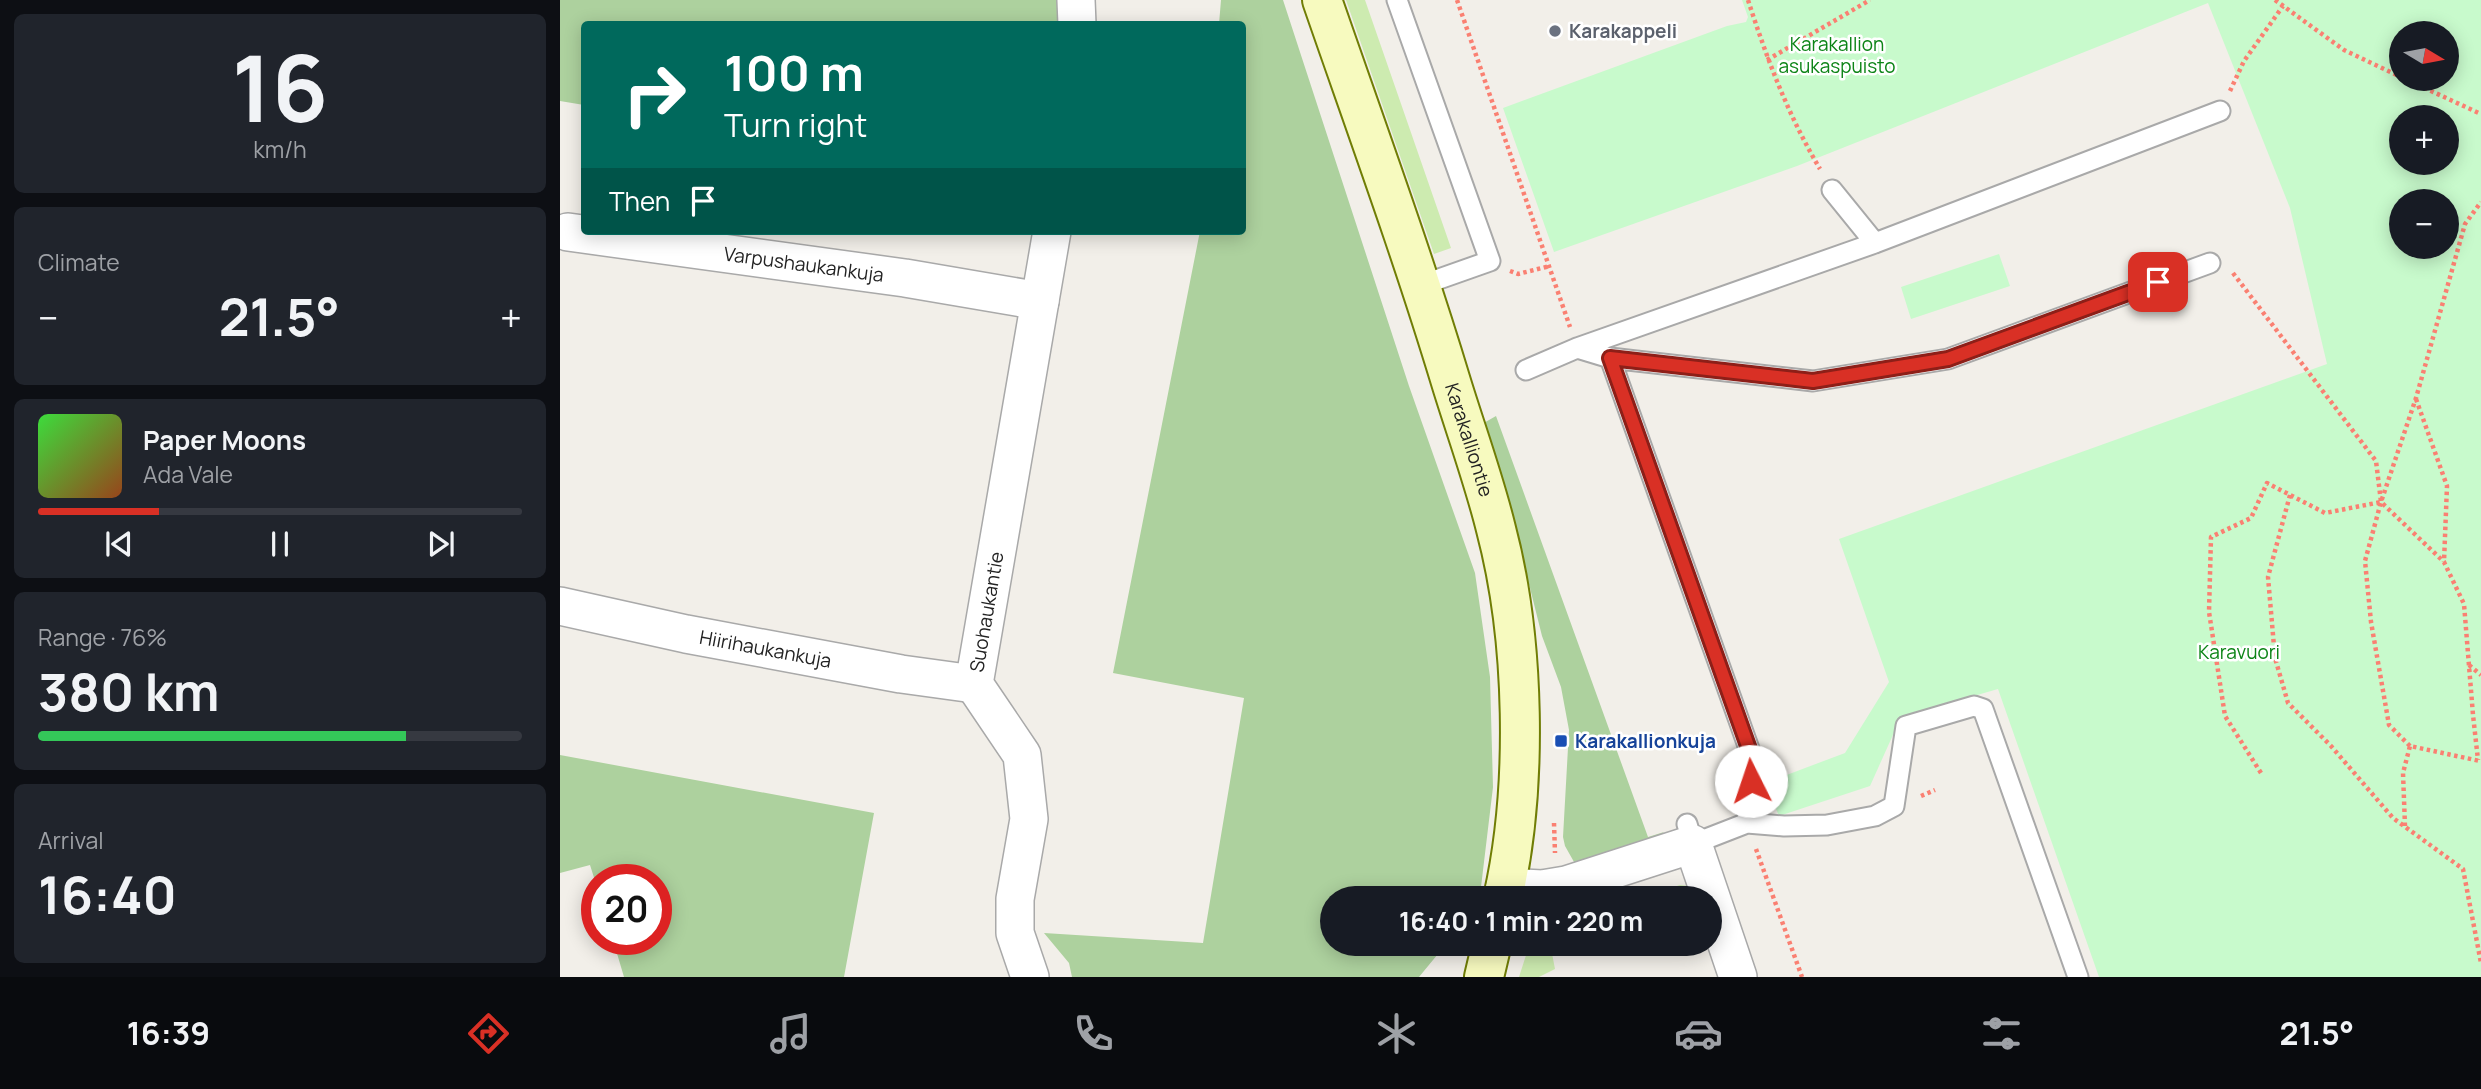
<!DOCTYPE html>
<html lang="en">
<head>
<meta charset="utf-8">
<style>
	:root { --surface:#171b24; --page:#20242c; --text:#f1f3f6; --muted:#9ea1a6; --line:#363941; --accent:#d93025 }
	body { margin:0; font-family:Manrope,sans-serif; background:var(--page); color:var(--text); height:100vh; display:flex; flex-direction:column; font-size:26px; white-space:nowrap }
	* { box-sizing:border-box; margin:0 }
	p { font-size:23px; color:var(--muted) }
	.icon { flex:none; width:38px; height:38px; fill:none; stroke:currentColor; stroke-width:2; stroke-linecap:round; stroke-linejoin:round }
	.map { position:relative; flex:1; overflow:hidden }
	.sheet { display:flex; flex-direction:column; gap:14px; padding:14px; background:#0d0f14; width:560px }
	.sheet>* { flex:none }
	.top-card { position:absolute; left:21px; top:21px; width:665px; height:214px; border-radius:7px; box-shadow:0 4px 18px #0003; background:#00695c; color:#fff; overflow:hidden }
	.needle { width:46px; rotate:100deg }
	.buttons { position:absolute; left:1829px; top:21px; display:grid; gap:14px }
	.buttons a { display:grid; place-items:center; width:70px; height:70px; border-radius:50%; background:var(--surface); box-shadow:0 4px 18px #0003; font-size:35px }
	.speed { position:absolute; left:21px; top:864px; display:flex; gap:14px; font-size:35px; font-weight:700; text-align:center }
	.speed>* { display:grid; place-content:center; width:91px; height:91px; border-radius:50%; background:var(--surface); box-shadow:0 4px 18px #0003; line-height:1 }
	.speed .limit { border:10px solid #d22; background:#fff; color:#111 }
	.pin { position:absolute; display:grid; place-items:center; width:60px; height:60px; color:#fff; margin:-30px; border-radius:14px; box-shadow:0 4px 10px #0006 }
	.me { position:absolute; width:77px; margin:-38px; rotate:356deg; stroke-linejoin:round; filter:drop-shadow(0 0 5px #0008) }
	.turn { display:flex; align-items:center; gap:24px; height:147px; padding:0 28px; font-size:32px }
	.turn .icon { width:91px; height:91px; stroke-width:2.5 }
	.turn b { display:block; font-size:49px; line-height:60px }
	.then { display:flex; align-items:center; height:66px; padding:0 28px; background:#0003; gap:14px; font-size:26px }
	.big { font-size:52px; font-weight:700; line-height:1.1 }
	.sheet .widget { flex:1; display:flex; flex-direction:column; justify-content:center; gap:10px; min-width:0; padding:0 24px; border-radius:10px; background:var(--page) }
	.sheet .dial { align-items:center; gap:0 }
	.dial b { font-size:91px; line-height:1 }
	.song { display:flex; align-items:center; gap:21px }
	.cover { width:84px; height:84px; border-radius:10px; background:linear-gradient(135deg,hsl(120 70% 55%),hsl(20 70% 35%)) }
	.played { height:7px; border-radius:4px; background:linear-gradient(90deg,var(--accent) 25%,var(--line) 25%) }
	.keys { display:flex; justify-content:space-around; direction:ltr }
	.heat { display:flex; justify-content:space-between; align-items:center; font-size:38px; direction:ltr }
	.charge { height:10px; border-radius:5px; background:linear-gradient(90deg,#34c759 76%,var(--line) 0) }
	.trip { position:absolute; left:760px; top:886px; width:402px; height:70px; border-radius:35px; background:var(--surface); box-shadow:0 4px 18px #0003; font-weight:700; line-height:70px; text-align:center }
	.menu { display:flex; height:112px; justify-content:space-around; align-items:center; background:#090b0e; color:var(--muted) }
	.menu .icon { width:49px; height:49px }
	.menu .active { color:var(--accent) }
	.menu b { font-size:32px; color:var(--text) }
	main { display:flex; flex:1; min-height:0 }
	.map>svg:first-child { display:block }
	.grass { fill:#cdebb0 }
	.forest { fill:#add19e }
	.park { fill:#c8facc; fill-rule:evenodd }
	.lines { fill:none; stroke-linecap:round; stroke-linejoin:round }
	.lane-casing { stroke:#a9a9a9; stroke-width:23 }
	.street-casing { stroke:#a9a9a9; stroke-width:40 }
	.secondary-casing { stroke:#707d05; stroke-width:42 }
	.path { stroke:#fa8072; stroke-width:4.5; stroke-dasharray:3.5 3.5; stroke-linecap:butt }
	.lane { stroke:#fff; stroke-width:19 }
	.street { stroke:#fff; stroke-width:37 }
	.secondary { stroke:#f7fabf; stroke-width:38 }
	.route-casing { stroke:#8d1f18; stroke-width:18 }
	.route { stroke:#d93025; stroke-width:12 }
	.worship-dot { fill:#6b7280; stroke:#fff; stroke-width:2.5 }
	.transit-dot { fill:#1a4fb4; stroke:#fff; stroke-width:2.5 }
	.labels { text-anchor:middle; stroke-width:5; stroke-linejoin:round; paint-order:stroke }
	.worship-label { font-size:19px; font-weight:bold; fill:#5b616d; stroke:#fff; text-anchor:start }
	.park-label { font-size:19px; fill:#0c8416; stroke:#fff }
	.street-label { font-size:19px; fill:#222; stroke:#fff }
	.transit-label { font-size:19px; font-weight:bold; fill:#164399; stroke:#fff; text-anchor:start }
</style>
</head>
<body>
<main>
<section class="sheet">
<div class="widget dial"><b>16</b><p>km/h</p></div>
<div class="widget"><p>Climate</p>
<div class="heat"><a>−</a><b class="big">21.5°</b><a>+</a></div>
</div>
<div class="widget">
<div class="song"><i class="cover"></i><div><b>Paper Moons</b><p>Ada Vale</p></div></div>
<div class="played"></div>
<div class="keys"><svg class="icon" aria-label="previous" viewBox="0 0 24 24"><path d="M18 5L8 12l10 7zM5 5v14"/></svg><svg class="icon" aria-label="pause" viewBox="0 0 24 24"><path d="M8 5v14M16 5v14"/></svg><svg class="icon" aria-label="next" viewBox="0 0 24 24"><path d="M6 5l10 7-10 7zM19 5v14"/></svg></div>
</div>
<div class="widget"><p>Range · 76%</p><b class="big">380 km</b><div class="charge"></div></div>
<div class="widget"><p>Arrival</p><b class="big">16:40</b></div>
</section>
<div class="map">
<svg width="1921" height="977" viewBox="0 0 1921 977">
	<rect width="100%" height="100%" fill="#f2efe9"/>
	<path class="grass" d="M786,0h19l86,248 -17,6z
		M1120,885l9,1 4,12h-12l-3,-5 -14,5h-26z
		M970,943h20l5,26 -16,8h-20z"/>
	<path class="forest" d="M0,0h501l3,24h-480v81l-24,-4z
		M661,0h62l126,386 66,187 15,104 3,110 -12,100 -7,11h-142v45h115l-28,34h-347l-3,-14 -25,-30 159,10 41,-245 -131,-25 87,-442h42v-207h-23z
		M936,416l152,421 16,-5 -18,16 -68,21 -13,-23 -2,-9 6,-107 -8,-43 -19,-51 -12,-48 -48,-164z
		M0,755l314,58 -30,164h-220l-11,-37h43v-60h-59v7l-7,-22 -30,8z"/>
	<path class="park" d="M1182,0h739v977h-382l-101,-288 -97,28 -31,69 -91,30 -14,-33 80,-30 44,-71 -50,-143 488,-175 -37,-156 -82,-205 -411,163 -243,86 -51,-144 224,-82 19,-4 2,-5zM1841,33h45v46h-45zM1841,117h45v46h-45zM1841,201h45v46h-45z
		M1439,254l11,32 -99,33 -10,-32z"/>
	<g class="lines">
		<defs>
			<path id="lane" d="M837,0l93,261 -68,24
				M1272,190l43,53
				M1017,348l33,10 203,23 135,-22 262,-96
				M1050,358l143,402 -6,63
				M966,370l51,-22 298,-105 345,-132
				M1127,824l6,20 54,-21 37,3 43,-1 48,-9 19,-10 12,-80 68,-20 9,3 95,268"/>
			<g id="street">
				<path d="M516,0l1,24"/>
				<path id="s1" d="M8,232l337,46 135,23"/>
				<path id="s2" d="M0,606l126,28 215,40 73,10"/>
				<path d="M945,887l37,2 24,-4 127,-41 45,133"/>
				<path id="s3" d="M470,977l-15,-44v-34l14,-80 -7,-64 -48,-71 78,-453"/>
			</g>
			<g id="secondary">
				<path id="s4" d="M762,0c44,127 90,253 129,382 15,49 33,98 45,147 29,110 32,258 7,369"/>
				<path d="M924,977l8,-34"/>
			</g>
		</defs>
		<use href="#lane" class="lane-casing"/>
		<use href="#street" class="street-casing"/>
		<use href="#secondary" class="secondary-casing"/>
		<path class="path" d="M897,0l113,327
			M1188,0c19,59 40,115 72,169
			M1715,0l69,50 57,27
			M1207,60l103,-60
			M1845,79l76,35
			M1670,91l14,-30 39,-55
			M950,271l8,3 32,-8
			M1673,273l143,188 5,41 63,60 20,42 9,111 5,45
			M1856,399l31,87 -3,76
			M1730,495l-22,82 7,81 13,45 43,43 62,72 70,51 18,94
			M1909,665l12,10
			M1850,746l-21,-21 -18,-103 -6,-61 16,-59 35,-104 49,-174 16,-22
			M1701,773l-36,-57 -16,-104 2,-75 40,-19 16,-35 58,30 56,-11
			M1361,796l14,-6
			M994,823l1,30
			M1845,826l-2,-53 7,-27 70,15
			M1196,849l46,128"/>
		<use href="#lane" class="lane"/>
		<use href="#street" class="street"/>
		<use href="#secondary" class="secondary"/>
	</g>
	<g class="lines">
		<defs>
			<path id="route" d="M1191,781l2,-21 -143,-402 203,23 135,-22 210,-77"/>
		</defs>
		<use href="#route" class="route-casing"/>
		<use href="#route" class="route"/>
	</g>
	<circle class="worship-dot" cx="995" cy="31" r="7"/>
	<rect class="transit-dot" x="994" y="734" width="14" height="14" rx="3.5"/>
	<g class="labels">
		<g class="worship-label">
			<text x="1009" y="38">Karakappeli</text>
		</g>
		<g class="park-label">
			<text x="1277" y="51">Karakallion<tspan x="1277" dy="22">asukaspuisto</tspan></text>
			<text x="1679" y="659">Karavuori</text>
		</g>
		<g class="street-label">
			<text dy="7" stroke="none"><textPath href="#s1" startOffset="238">Varpushaukankuja</textPath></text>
			<text dy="7" stroke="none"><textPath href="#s4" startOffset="464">Karakalliontie</textPath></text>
			<text dy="7" stroke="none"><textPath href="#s3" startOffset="385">Suohaukantie</textPath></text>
			<text dy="7" stroke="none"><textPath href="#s2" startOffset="210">Hiirihaukankuja</textPath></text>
		</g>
		<g class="transit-label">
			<text x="1015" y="748">Karakallionkuja</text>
		</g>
	</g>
</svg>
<div class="buttons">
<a><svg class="needle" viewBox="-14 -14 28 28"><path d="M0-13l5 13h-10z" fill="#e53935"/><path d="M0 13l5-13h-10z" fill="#9ea1a6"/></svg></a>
<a>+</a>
<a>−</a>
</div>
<div class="speed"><div class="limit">20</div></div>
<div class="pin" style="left:1598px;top:282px;background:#d93025"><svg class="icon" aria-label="arrive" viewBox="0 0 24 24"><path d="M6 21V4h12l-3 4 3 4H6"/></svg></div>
<svg class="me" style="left:1191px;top:781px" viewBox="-20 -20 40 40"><circle r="19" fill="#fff"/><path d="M0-13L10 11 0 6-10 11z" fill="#d93025"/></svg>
<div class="trip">16:40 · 1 min · 220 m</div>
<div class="top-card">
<div class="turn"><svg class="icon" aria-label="right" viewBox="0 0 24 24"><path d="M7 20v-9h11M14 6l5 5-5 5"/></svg><div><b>100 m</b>Turn right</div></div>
<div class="then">Then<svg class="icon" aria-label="arrive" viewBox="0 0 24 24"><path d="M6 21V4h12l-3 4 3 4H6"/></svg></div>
</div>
</div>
</main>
<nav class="menu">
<b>16:39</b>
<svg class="icon active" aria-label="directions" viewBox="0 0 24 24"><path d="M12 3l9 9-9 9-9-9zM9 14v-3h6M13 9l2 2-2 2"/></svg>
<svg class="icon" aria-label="music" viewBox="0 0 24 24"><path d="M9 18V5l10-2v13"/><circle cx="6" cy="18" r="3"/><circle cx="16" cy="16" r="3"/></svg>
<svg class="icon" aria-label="phone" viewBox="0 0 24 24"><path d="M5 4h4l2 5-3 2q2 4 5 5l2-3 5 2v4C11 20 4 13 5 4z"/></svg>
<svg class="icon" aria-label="climate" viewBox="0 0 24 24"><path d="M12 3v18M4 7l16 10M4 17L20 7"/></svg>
<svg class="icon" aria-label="car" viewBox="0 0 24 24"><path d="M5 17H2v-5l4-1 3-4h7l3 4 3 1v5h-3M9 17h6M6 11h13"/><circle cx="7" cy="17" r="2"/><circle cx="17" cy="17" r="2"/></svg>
<svg class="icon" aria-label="filters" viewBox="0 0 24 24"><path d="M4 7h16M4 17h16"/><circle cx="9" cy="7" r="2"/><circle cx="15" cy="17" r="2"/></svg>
<b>21.5°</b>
</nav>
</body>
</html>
